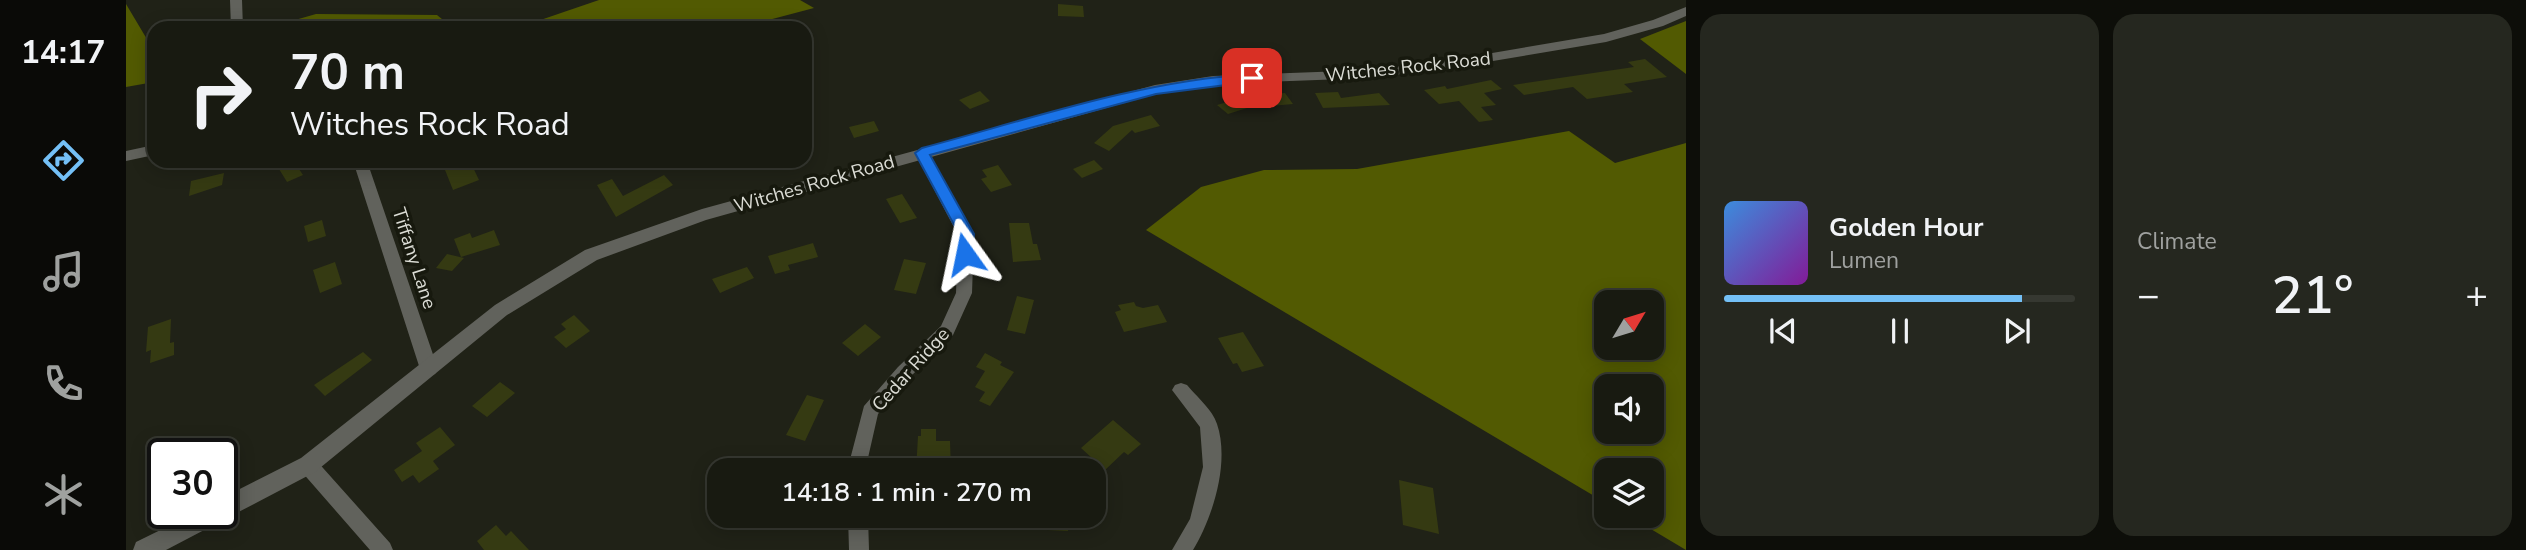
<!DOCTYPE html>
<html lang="en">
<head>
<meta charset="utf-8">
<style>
	:root { --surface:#181a11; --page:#25271f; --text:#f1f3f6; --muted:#9fa19f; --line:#363831; --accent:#74c0f6 }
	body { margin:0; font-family:"Nunito Sans",sans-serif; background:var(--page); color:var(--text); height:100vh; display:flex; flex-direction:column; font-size:26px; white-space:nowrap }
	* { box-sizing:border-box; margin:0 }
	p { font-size:23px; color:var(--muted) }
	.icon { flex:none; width:38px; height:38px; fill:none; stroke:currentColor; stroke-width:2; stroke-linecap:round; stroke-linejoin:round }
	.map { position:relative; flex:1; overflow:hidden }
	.details { display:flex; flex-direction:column; gap:14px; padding:14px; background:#0d0e09; width:840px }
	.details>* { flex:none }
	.top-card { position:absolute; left:21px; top:21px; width:665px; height:147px; border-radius:21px; box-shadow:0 4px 18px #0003,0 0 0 2px var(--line); background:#181a11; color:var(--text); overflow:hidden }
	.needle { width:46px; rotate:52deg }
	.buttons { position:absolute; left:1468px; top:290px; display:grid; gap:14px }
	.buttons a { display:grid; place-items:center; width:70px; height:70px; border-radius:14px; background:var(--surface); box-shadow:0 4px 18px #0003,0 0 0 2px var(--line); font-size:35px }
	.speed { position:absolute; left:21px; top:438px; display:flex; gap:14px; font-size:35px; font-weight:700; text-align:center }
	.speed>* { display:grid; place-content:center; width:91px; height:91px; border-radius:50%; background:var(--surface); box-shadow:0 4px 18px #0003,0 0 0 2px var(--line); line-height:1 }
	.speed .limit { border:4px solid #111; border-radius:10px; background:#fff; color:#111 }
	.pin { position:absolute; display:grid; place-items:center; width:60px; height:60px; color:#fff; margin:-30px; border-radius:14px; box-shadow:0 4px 10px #0006 }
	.me { position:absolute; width:77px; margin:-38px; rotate:348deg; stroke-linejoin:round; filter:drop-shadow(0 0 5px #0008) }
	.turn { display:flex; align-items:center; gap:24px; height:147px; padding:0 28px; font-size:32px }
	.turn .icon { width:91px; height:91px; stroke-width:2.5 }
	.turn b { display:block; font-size:49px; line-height:60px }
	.big { font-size:52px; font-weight:600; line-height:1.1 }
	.details .tile { flex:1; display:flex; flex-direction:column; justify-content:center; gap:10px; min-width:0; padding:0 24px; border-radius:21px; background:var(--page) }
	.song { display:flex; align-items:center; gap:21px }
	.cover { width:84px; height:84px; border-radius:10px; background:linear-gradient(135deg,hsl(210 70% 55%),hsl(290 70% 35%)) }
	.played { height:7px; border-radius:4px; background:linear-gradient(90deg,var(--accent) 85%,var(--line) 85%) }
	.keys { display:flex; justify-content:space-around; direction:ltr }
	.heat { display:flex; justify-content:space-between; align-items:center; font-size:38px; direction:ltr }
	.details .tiles { flex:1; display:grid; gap:14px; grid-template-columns:repeat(2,1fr) }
	.trip { position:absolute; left:581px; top:458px; width:399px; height:70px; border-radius:21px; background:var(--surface); box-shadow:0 4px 18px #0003,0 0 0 2px var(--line); font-weight:600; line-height:70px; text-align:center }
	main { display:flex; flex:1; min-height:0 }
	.tab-bar { display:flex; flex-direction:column; width:126px; justify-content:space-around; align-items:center; background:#0a0a07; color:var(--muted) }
	.tab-bar .icon { width:49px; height:49px }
	.tab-bar .selected { color:var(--accent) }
	.tab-bar b { font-size:32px; color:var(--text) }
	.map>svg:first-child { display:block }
	.forest { fill:#525a02; fill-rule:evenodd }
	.building { fill:#353a12 }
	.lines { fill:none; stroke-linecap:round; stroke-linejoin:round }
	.minor { fill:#61625c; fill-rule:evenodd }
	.tertiary { fill:#61625c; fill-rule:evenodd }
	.route { fill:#1a73e8; stroke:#114b97; stroke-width:2 }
	.labels { text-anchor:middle; stroke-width:7; stroke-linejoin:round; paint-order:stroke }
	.street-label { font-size:19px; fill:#dbdcd5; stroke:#17190e }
</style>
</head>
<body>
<main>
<nav class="tab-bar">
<b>14:17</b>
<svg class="icon selected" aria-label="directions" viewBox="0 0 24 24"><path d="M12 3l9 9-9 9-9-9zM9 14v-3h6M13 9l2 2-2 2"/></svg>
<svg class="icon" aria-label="music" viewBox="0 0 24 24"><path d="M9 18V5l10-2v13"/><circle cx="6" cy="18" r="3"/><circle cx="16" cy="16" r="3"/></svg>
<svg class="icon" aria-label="phone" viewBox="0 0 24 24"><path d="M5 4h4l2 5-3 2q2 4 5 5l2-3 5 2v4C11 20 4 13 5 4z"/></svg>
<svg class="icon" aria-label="climate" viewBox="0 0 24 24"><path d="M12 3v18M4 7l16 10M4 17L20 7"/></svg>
</nav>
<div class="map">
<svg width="1560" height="550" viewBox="0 0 1560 550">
	<rect width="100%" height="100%" fill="#202217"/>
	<path class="forest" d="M473,0h201l14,8 -75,20h-222z
		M0,4l28,47v31l-28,5z
		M190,14l121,1 16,13h-186z
		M1560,21v53l-46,-35z
		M1443,131l46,32 71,-20v407l-57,-34h23v-45h-46v32l-460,-273 55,-43 63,-17 93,-1zM1480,303h46v45h-46zM1480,387h46v45h-46z"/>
	<path class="building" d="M932,4l25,2 1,11 -26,-1z
		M1519,59l22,18 -43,7 9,8 -46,7 -14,-12 -49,8 -11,-10 121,-18 -6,-5z
		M1365,80l11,9 -18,4 12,12 -15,2 12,13 -14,2 -20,-21 -20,3 -15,-14 21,-4 2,3z
		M854,91l10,10 -20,8 -11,-9z
		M1212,92l3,6 38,-5 11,12 -67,3 -8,-15z
		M1159,93l8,11 -22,2 -8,-11z
		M1111,99l10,9 -19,6 -11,-9z
		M1025,115l9,11 -25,7 -3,-3 -23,21 -15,-8 19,-17z
		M748,121l5,10 -25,7 -5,-11z
		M968,160l9,9 -21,9 -9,-9z
		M344,161l9,19 -26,10 -8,-20z
		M169,163l8,12 -16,7 -8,-13z
		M872,165l14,20 -21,7 -10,-13 6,-2 -5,-7z
		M98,173l-2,12 -33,11 2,-15z
		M538,175l9,10 -57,32 -19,-32 15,-6 11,17z
		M776,194l15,24 -17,5 -14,-24z
		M196,220l4,16 -18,6 -4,-16z
		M883,223h20l4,21h4l4,16 -28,2z
		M368,230l6,15 -39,12 -7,-18 16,-6 2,5z
		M687,243l5,14 -30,8 2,5 -15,4 -7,-18z
		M321,254l17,4 -12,13 -16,-3z
		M778,259l22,4 -10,31 -22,-4z
		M209,262l7,22 -22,9 -7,-23z
		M621,267l7,11 -34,15 -8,-14z
		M891,296l17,4 -9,34 -18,-4z
		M1008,302l2,4 7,2 15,-3 9,17 -43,10 -9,-20 6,-2 -3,-5z
		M448,315l16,16 -24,17 -12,-11 12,-8 -5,-5z
		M45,319l-1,24 4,-1v13l-24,8 1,-13 -5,2 2,-25z
		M739,324l16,13 -23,19 -16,-13z
		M1117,332l21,34 -22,6 -5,-9 -4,1 -15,-26z
		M237,352l9,8 -47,36 -11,-11z
		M859,353l17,9 -2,3 14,7 -24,34 -11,-5 6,-9 -10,-5 10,-16 -9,-4z
		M374,382l15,11 -28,24 -15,-11z
		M681,395l17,5 -19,41 -19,-6z
		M987,420l28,24 -13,11 -4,-3 -19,18 -24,-22z
		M314,427l15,18 -22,16 6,8 -20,14 -6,-8 -11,7 -8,-12 28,-19 -6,-8z
		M795,429h15v12h14l1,30h-35l2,-35h3z
		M1273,480l34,8 6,46 -36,-9z
		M37,481v36l-6,1 -6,-31z
		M901,516h40l1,15 -41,-2z
		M370,525l10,11 5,-5 18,19h-45l-7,-9z"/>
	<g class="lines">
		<path class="minor" d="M104,0h12l1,28h-12z
			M28,145v10l-28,6v-10z
			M796,148l7,5 45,82 -2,58 -19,42 -43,42 -32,37 -13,57h-18l17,-65 34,-39 43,-41 15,-33 2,-58 -43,-82z
			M227,161h14l71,208 -3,5 -6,2 -6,-2 -3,-5z
			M1055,383l6,2c9,11 26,25 30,39 13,38 -4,93 -24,126h-21l18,-31 13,-52 -3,-40 -28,-37 3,-5z
			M182,457l7,2 75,84 3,7h-23l-69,-79 -2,-6 2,-6z
			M722,516h20l1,34h-20z"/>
		<path class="tertiary" d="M1560,7v9l-23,10 -57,16 -149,25 -86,11 -158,6 -57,10 -450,126 -109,40 -90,55 -192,157 -149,78h-33l3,-8 59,-29h27v-15l79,-40 194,-153 90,-55 117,-41 453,-124 58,-9 158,-6 86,-11 147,-25 49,-14z"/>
	</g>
	<path class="route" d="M1126,74l5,1v6l-101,13 -226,61 44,79 -1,20 -8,6 -7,-6 1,-20 -44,-81 7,-5c108,-29 218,-67 330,-74z"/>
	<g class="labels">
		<g class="street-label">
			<text transform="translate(1282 66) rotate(-6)" y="7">Witches Rock Road</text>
			<text transform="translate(688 183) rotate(-16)" y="7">Witches Rock Road</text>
			<text transform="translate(289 258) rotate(72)" y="7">Tiffany Lane</text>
			<text transform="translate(784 369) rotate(-48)" y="7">Cedar Ridge</text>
		</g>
	</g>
</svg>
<div class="buttons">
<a><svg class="needle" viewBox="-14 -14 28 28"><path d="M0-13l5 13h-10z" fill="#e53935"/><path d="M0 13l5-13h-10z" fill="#9fa19f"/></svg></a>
<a><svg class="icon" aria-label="sound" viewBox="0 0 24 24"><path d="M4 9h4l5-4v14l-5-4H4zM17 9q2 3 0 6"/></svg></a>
<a><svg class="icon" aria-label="layers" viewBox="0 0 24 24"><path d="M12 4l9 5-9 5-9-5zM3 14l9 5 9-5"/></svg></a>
</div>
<div class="speed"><div class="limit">30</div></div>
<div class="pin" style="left:1126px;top:78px;background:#d93025"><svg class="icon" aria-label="arrive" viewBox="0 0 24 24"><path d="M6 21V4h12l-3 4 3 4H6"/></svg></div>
<svg class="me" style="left:839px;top:254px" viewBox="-20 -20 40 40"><path d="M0-17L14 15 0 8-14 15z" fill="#1a73e8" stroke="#fff" stroke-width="4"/></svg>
<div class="trip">14:18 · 1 min · 270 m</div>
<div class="top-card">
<div class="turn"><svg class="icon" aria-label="right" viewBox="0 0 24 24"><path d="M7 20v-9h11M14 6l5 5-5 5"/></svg><div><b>70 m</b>Witches Rock Road</div></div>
</div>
</div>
<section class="details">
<div class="tiles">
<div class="tile">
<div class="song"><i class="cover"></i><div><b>Golden Hour</b><p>Lumen</p></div></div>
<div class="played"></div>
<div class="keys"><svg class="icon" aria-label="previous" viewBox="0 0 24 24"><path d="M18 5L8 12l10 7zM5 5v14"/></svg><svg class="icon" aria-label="pause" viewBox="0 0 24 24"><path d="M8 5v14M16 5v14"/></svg><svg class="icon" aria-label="next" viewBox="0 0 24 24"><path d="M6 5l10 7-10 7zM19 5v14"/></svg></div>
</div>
<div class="tile"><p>Climate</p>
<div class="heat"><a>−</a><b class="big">21°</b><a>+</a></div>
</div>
</div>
</section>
</main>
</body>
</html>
